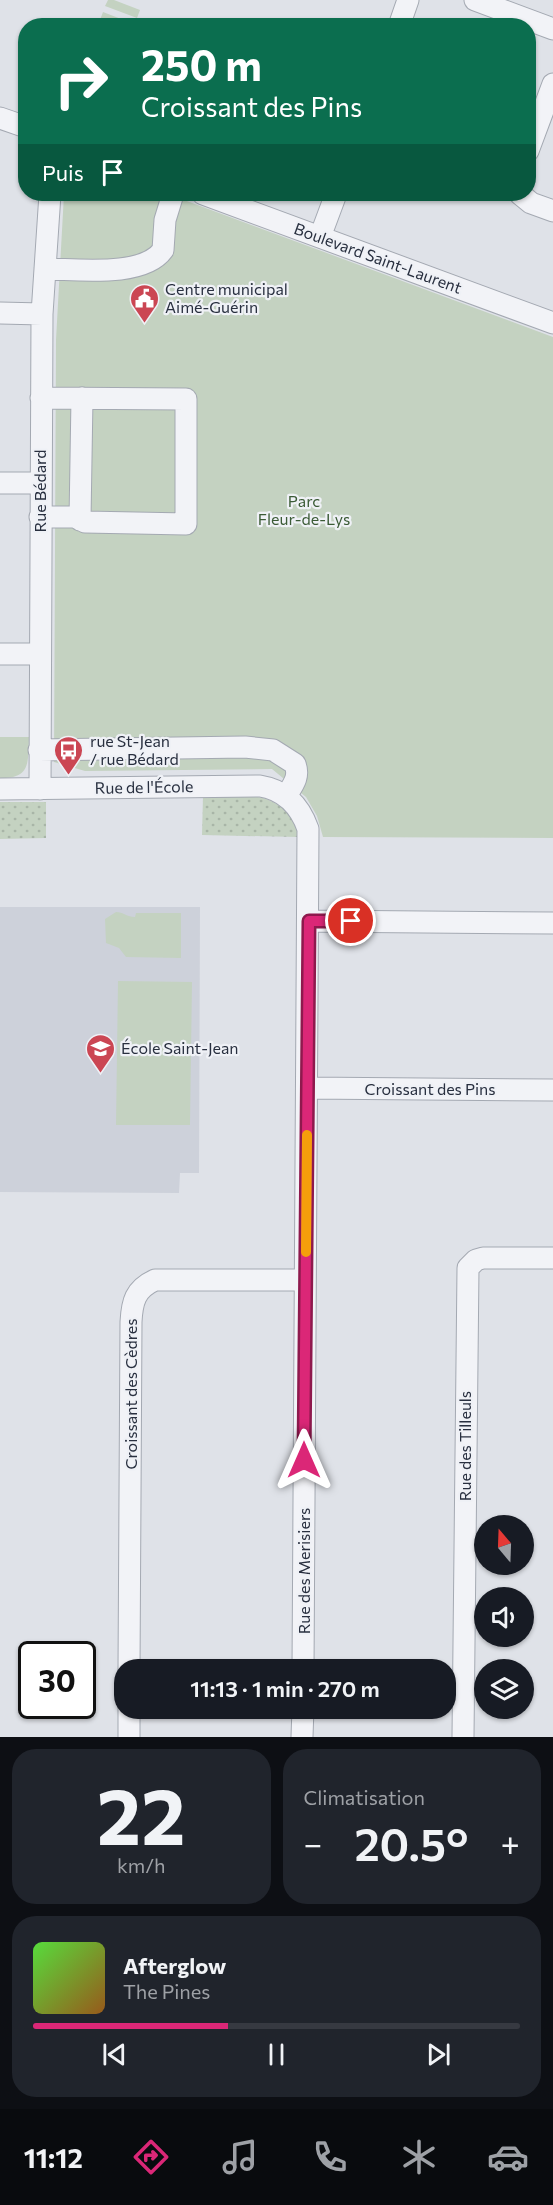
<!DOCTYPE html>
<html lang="fr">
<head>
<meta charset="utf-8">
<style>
	:root { --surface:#171b24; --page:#20242c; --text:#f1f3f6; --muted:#9ea1a6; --line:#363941; --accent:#db2777 }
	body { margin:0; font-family:Commissioner,sans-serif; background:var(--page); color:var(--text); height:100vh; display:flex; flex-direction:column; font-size:22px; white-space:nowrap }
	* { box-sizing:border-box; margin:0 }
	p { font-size:20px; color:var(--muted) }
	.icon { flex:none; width:33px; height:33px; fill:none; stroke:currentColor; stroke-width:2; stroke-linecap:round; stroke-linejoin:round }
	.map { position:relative; height:1737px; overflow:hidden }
	.drawer { display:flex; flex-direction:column; gap:12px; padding:12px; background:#0d0f14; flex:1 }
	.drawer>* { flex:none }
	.hud { position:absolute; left:18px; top:18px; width:518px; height:183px; border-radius:24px; box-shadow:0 2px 4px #0004; background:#0b6e4f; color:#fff; overflow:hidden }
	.needle { width:39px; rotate:341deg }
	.buttons { position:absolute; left:474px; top:1515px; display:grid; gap:12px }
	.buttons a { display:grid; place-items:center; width:60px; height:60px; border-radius:50%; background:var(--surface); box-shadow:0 2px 4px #0004; font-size:30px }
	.speed { position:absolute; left:18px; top:1641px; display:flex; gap:12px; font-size:30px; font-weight:700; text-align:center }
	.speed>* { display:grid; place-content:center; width:78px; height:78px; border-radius:50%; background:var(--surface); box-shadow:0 2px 4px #0004; line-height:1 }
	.speed .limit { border:3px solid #111; border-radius:9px; background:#fff; color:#111 }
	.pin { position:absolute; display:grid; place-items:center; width:51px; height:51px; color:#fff; margin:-26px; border:3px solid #fff; border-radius:50%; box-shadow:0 2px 6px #0007 }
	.me { position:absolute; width:66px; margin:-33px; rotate:0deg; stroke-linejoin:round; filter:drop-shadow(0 0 4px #0008) }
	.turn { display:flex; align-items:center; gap:21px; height:126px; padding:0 24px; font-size:27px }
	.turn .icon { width:78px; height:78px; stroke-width:2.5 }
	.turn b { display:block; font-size:42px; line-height:51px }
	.then { display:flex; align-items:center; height:57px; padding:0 24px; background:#0003; gap:12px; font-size:22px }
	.big { font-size:45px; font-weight:600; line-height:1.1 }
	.drawer .widget { flex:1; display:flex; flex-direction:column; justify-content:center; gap:9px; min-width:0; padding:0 21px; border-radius:24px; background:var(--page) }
	.drawer .dial { align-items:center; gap:0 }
	.dial b { font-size:78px; line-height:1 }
	.song { display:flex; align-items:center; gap:18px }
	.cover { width:72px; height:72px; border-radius:9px; background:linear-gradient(135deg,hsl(110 70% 55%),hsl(30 70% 35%)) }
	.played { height:6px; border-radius:3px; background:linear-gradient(90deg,var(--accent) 40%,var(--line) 40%) }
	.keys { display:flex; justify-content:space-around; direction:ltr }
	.heat { display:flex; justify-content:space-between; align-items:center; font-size:33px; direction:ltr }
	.drawer .tiles { flex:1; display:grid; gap:12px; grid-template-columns:1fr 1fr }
	.widget:last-child { grid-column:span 2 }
	.trip { position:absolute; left:114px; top:1659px; width:342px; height:60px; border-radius:24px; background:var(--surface); box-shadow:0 2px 4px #0004; font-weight:600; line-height:60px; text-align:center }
	.tab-bar { display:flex; height:96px; justify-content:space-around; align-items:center; background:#090b0e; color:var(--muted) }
	.tab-bar .icon { width:42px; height:42px }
	.tab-bar .current { color:var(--accent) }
	.tab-bar b { font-size:27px; color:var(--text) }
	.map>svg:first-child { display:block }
	.built { fill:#cdd1da }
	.grass { fill:url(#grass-dots) }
	.park { fill:#c4d2c1 }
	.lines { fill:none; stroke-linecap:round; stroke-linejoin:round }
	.minor-casing { stroke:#a4a9b2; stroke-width:23 }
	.minor { stroke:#f2f3f7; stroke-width:21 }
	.route-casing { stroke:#8e194d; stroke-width:15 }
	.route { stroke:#db2777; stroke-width:10 }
	.slow { stroke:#f59e0b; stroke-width:10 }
	.labels { text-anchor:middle; stroke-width:4.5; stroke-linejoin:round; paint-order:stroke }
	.street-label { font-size:16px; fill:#282f3f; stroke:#eff1f6 }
	.poi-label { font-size:16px; fill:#282f3f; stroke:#eff1f6; text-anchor:start }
	.park-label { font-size:16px; fill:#3b5b36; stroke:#eff1f6 }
</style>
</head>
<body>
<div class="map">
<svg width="553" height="1737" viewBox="0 0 553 1737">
	<defs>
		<pattern id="grass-dots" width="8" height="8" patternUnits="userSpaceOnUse" patternTransform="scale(1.5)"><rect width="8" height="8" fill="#c4d2c1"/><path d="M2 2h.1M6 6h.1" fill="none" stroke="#a8b5a7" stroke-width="1.8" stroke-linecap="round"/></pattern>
	</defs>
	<rect width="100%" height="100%" fill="#dfe2e8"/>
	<path class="built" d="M0,907h200l-1,266h-19l-1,20 -179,-1z"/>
	<path class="grass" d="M203,796c30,0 65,-7 86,19 5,6 9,13 9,22l-96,-2z
		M0,802h46v36l-46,1z"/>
	<path class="park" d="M108,0h6l26,10 -3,8 -32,-12z
		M103,12l31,12 -1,1h-35z
		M64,194h104l385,143v501l-230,-1 -6,-21 -11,-19 -34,-28 -187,2 -31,-9 2,-422z
		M0,737h29c-1,25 2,42 -29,41z
		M116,912c7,0 11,5 19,5l1,-4h45v45l-55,-1 -7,-9 -13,-5 -1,-24z
		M118,981l74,1 -2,143h-74z"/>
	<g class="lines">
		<defs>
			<path id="minor" d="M475,0l78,29
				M399,26l9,-26
				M0,118l26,9
				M528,151l25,-67
				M203,194l350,129
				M520,194l11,9 22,8
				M320,237l16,-43
				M45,269c31,0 98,9 118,-19l2,-30 8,-26
				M0,313l42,1
				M0,483h40
				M40,517h35l10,5 101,2v-125l-145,-1
				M80,520l2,-122
				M0,654h39
				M39,750l206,-3 28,3 22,14c5,13 -2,21 -9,32
				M0,789l260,-3c25,4 40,20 48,43l-5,841
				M40,789l2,-475 8,-120
				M309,921l244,2
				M307,1088l246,2
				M129,1670l2,-348c1,-20 4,-33 24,-42h150
				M129,1737v-29
				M302,1737l1,-29
				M463,1737l5,-469 8,-8 7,-2h70"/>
		</defs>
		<use href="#minor" class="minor-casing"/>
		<use href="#minor" class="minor"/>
	</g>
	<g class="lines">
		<defs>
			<path id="route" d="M304,1460l5,-539h42"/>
		</defs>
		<use href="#route" class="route-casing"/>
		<use href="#route" class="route"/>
		<path class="slow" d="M306,1252l1,-117"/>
	</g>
	<defs>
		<symbol id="civic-pin" viewBox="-11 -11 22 30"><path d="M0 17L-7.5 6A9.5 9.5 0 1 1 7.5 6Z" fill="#cb4653" stroke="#eff1f6"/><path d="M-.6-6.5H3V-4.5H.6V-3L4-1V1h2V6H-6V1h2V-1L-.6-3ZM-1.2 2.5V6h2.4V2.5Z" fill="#fff"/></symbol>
		<symbol id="bus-pin" viewBox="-11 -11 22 30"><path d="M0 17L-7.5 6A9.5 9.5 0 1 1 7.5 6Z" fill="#cb4653" stroke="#eff1f6"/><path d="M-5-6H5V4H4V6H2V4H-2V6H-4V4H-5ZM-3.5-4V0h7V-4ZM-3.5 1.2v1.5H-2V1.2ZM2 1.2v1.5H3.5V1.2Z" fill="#fff"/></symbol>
		<symbol id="school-pin" viewBox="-11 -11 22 30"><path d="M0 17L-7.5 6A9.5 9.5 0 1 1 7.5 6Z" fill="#cb4653" stroke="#eff1f6"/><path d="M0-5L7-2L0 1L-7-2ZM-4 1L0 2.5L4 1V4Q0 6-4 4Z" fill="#fff"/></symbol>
	</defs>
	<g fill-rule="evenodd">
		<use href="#civic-pin" x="128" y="282" width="33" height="45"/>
		<use href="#bus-pin" x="52" y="734" width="33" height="45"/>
		<use href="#school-pin" x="84" y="1032" width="33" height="45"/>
	</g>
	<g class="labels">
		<g class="street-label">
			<text transform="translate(378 258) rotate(20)" y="6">Boulevard Saint-Laurent</text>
			<text transform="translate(40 491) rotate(-90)" y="6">Rue Bédard</text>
			<text transform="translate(144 787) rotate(-1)" y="6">Rue de l'École</text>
			<text x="430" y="1095">Croissant des Pins</text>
			<text transform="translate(131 1394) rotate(-90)" y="6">Croissant des Cèdres</text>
			<text transform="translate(465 1446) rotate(-90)" y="6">Rue des Tilleuls</text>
			<text transform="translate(304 1571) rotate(-90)" y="6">Rue des Merisiers</text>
		</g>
		<g class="poi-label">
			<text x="165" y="295">Centre municipal<tspan x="165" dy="18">Aimé-Guérin</tspan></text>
			<text x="90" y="747">rue St-Jean<tspan x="90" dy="18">/ rue Bédard</tspan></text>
			<text x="121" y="1054">École Saint-Jean</text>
		</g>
		<g class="park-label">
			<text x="304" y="507">Parc<tspan x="304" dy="18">Fleur-de-Lys</tspan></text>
		</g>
	</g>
</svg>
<div class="buttons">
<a><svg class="needle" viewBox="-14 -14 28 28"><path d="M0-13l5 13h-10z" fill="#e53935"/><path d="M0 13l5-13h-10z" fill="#9ea1a6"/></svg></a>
<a><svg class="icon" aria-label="sound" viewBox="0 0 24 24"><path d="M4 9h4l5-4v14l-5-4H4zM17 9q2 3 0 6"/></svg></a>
<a><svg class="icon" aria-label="layers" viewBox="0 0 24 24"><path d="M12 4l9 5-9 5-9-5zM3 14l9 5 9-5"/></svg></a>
</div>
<div class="speed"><div class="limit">30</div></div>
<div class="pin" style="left:351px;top:921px;background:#d93025"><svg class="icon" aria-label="arrive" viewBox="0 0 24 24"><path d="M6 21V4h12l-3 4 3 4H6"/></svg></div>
<svg class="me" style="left:304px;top:1460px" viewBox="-20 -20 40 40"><path d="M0-17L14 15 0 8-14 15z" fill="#db2777" stroke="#fff" stroke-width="4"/></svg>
<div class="trip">11:13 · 1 min · 270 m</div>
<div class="hud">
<div class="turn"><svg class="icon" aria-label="right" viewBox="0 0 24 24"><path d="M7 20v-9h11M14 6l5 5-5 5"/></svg><div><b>250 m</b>Croissant des Pins</div></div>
<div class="then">Puis<svg class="icon" aria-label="arrive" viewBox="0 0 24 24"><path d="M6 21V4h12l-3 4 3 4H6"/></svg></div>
</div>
</div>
<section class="drawer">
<div class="tiles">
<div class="widget dial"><b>22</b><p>km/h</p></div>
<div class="widget"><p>Climatisation</p>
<div class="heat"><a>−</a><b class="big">20.5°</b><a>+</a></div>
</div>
<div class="widget">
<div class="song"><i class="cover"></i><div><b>Afterglow</b><p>The Pines</p></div></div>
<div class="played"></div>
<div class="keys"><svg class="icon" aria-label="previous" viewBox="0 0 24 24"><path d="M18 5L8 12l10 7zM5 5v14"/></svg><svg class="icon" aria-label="pause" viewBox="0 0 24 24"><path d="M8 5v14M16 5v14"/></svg><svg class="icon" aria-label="next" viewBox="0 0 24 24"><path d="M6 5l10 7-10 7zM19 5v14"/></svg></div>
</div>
</div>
</section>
<nav class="tab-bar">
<b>11:12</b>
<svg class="icon current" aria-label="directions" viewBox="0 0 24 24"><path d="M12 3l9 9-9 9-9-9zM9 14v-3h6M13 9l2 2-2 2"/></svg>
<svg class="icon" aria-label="music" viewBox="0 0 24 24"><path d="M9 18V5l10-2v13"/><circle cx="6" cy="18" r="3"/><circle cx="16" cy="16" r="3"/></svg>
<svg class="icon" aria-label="phone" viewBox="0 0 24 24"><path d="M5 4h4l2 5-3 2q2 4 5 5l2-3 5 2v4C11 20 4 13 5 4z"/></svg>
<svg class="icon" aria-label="climate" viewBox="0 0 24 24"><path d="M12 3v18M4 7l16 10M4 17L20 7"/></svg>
<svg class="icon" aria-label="car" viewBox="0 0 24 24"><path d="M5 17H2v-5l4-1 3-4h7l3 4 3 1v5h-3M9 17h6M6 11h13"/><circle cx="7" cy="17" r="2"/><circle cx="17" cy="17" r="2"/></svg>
</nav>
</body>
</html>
